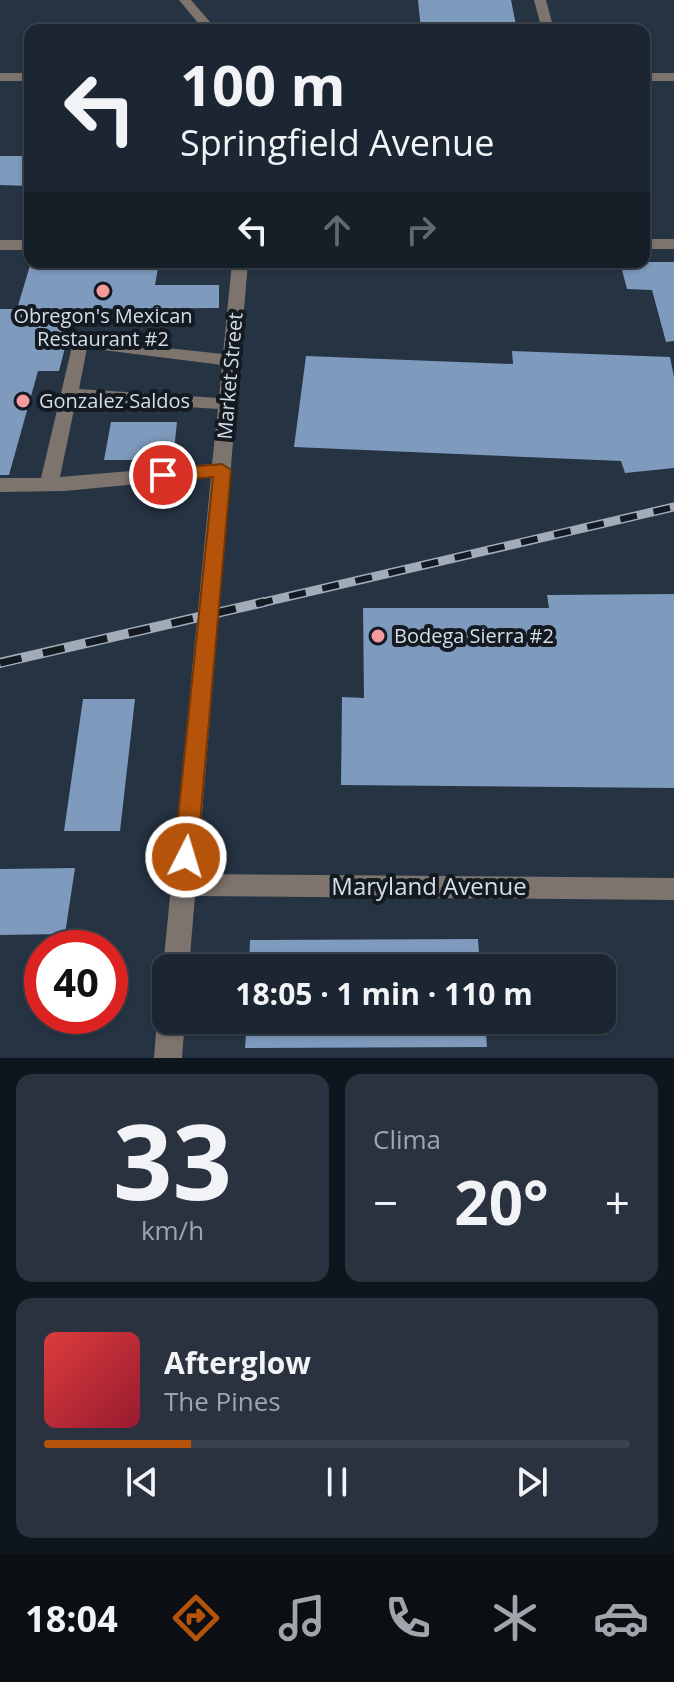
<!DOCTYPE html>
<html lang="es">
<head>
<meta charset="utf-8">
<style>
	:root { --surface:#1c2632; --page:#29323e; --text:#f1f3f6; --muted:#a0a5ac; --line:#3a434d; --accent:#b45309 }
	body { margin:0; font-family:"Open Sans",sans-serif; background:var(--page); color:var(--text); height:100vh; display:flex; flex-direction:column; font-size:30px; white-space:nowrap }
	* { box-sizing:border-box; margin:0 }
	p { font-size:26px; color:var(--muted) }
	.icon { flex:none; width:44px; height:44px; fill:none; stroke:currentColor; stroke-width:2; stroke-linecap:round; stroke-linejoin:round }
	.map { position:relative; height:1058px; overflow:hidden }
	.side { display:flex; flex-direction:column; gap:16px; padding:16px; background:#0f151c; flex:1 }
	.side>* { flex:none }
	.top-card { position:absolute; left:24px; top:24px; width:626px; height:244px; border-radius:16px; box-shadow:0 2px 6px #0004,0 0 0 2px var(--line); background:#1c2632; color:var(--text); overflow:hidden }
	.speed { position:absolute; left:24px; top:930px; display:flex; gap:16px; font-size:40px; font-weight:700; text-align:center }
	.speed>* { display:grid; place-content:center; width:104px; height:104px; border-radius:50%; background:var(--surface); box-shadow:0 2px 6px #0004,0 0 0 2px var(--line); line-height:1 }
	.speed .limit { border:12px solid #d22; background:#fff; color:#111 }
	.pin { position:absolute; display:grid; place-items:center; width:68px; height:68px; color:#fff; margin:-34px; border:4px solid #fff; border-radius:50%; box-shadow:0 2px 8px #0007 }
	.me { position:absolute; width:88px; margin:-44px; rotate:5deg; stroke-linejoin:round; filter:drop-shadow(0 0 6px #0008) }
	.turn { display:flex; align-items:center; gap:28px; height:168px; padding:0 24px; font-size:36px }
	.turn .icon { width:104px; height:104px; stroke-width:2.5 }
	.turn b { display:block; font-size:56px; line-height:68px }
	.lanes { display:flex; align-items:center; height:76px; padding:0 24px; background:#0003; justify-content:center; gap:40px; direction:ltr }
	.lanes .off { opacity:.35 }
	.big { font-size:60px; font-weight:700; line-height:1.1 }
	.side .tile { flex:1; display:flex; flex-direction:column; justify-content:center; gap:12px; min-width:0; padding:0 28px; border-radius:16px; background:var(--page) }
	.side .dial { align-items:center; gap:0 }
	.dial b { font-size:104px; line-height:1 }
	.song { display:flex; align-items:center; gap:24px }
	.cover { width:96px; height:96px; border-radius:12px; background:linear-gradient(135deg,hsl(0 70% 55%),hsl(350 70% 35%)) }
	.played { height:8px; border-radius:4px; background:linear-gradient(90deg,var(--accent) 25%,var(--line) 25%) }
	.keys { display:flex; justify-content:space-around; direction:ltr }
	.heat { display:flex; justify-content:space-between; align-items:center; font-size:44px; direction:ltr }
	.side .tiles { flex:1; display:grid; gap:16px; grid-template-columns:1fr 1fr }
	.tile:last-child { grid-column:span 2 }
	.trip { position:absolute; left:152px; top:954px; width:464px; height:80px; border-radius:16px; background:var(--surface); box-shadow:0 2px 6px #0004,0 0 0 2px var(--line); font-weight:700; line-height:80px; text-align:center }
	.tabs { display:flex; height:128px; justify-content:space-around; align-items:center; background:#0b0f14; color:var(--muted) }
	.tabs .icon { width:56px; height:56px }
	.tabs .selected { color:var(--accent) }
	.tabs b { font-size:36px; color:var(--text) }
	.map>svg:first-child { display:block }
	.building { fill:#7e9abc }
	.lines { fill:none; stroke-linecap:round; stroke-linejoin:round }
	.minor { fill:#7d746d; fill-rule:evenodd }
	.rail-far1-casing { stroke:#a2acb8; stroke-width:9 }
	.rail-casing { stroke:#a2acb8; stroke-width:10 }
	.rail-far1 { stroke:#141a22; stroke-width:6; stroke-dasharray:17; stroke-linecap:butt }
	.rail { stroke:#141a22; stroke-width:7; stroke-dasharray:22; stroke-linecap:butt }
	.route { fill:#b45309; stroke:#753606; stroke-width:2 }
	.poi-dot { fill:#f59b9d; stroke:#141a22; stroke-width:3 }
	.labels { text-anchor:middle; stroke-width:8; stroke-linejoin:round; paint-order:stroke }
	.poi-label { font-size:20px; fill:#d5dee8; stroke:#141a22; text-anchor:start }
	.street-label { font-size:20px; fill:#d5dee8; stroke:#141a22 }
	.near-street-label { font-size:24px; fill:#d5dee8; stroke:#141a22 }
</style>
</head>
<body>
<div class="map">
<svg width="674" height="1058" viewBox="0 0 674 1058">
	<rect width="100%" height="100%" fill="#263343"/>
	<path class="building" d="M418,0h93l6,30h-96z
		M0,156h30v30l-30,-1z
		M31,262h128l-4,23h64v23l-144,1 -16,62h-21l-29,104h-9v-166h17z
		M620,262h54v79l-8,1 -14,-52 -25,-1z
		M512,351l158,6 4,20v91l-49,5 -4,-12 -327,-14 12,-91 207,8z
		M111,422h66l-4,38h-69z
		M674,594v194l-333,-3 1,-88 22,1 -1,-90h186l-2,-13z
		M83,699h52l-15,132h-56z
		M75,868l-10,66 -65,1v-66z
		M478,939l2,29h-231l1,-28z
		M247,1020h238l2,27 -242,1z"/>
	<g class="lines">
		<path class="minor" d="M179,0h12l26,30h-13z
			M534,0h12l8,30h-12z
			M0,73h30v8h-30z
			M644,73h30v8h-30z
			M644,239h30v10h-30z
			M0,240h30v10h-30z
			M232,262h16l-51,612 477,4v22l-479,-4 -6,72h-23v8l-3,-8 48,-491 -146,14 -65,1v-14h41l33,-140 149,16zM87,348l135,17 -3,33 -140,-9zM76,400l142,9 -6,55 -152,13z
			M166,1009v11h19l-3,38h-28l3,-38 4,-9z"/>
		<defs>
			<path id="rail-far1" d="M256,604l418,-97"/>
			<path id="rail" d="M0,663l264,-61"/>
		</defs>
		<use href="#rail-far1" class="rail-far1-casing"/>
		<use href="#rail" class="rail-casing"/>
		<use href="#rail-far1" class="rail-far1"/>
		<use href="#rail" class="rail"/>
	</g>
	<path class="route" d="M222,464l9,6 -34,387 -3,7 -8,3 -8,-3 -4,-7 39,-380 -50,4 -9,-6 9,-6z"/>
	<g class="poi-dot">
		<circle cx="103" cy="291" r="8"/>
		<circle cx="23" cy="401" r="8"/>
		<circle cx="378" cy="636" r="8"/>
	</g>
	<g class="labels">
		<g class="poi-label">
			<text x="103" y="323" text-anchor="middle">Obregon's Mexican<tspan x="103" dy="23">Restaurant #2</tspan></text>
			<text x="39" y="408">Gonzalez Saldos</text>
			<text x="394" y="643">Bodega Sierra #2</text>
		</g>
		<g class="street-label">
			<text transform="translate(230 376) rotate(-85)" y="7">Market Street</text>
		</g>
		<g class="near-street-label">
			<text x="429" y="895">Maryland Avenue</text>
		</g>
	</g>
</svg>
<div class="speed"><div class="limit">40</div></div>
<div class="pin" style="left:163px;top:475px;background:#d93025"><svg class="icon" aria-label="arrive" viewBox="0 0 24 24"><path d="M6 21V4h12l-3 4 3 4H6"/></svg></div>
<svg class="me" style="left:186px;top:857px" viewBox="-20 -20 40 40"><circle r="17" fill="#b45309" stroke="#fff" stroke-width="3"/><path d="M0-11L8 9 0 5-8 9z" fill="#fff"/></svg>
<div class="trip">18:05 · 1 min · 110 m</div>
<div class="top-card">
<div class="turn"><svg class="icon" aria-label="left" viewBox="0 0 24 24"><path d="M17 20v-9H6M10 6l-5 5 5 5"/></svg><div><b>100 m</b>Springfield Avenue</div></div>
<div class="lanes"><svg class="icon" aria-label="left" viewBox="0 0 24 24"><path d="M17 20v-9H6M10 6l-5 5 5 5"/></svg><svg class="icon off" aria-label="ahead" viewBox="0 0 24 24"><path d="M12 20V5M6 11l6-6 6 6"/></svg><svg class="icon off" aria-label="right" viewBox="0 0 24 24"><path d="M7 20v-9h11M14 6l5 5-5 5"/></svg></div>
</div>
</div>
<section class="side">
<div class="tiles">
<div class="tile dial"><b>33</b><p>km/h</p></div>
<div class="tile"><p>Clima</p>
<div class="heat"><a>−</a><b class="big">20°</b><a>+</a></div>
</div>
<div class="tile">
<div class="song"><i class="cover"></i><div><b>Afterglow</b><p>The Pines</p></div></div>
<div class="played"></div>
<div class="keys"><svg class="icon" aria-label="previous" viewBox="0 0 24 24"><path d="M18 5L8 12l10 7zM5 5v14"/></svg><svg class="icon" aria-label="pause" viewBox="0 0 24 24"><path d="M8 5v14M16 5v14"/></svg><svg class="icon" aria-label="next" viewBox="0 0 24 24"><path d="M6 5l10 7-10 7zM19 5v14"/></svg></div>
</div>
</div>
</section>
<nav class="tabs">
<b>18:04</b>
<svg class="icon selected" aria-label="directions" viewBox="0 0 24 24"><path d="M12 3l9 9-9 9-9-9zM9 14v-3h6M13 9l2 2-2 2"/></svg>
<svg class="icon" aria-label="music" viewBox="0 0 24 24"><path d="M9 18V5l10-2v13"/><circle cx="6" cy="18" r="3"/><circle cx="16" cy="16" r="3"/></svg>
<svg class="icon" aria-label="phone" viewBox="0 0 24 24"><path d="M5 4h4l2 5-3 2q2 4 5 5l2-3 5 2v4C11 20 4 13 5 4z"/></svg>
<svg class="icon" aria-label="climate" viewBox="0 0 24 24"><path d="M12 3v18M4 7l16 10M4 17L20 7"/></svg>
<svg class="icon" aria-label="car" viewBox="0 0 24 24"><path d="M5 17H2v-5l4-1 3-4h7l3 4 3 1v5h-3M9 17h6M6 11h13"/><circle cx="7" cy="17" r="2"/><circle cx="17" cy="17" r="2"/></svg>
</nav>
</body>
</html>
